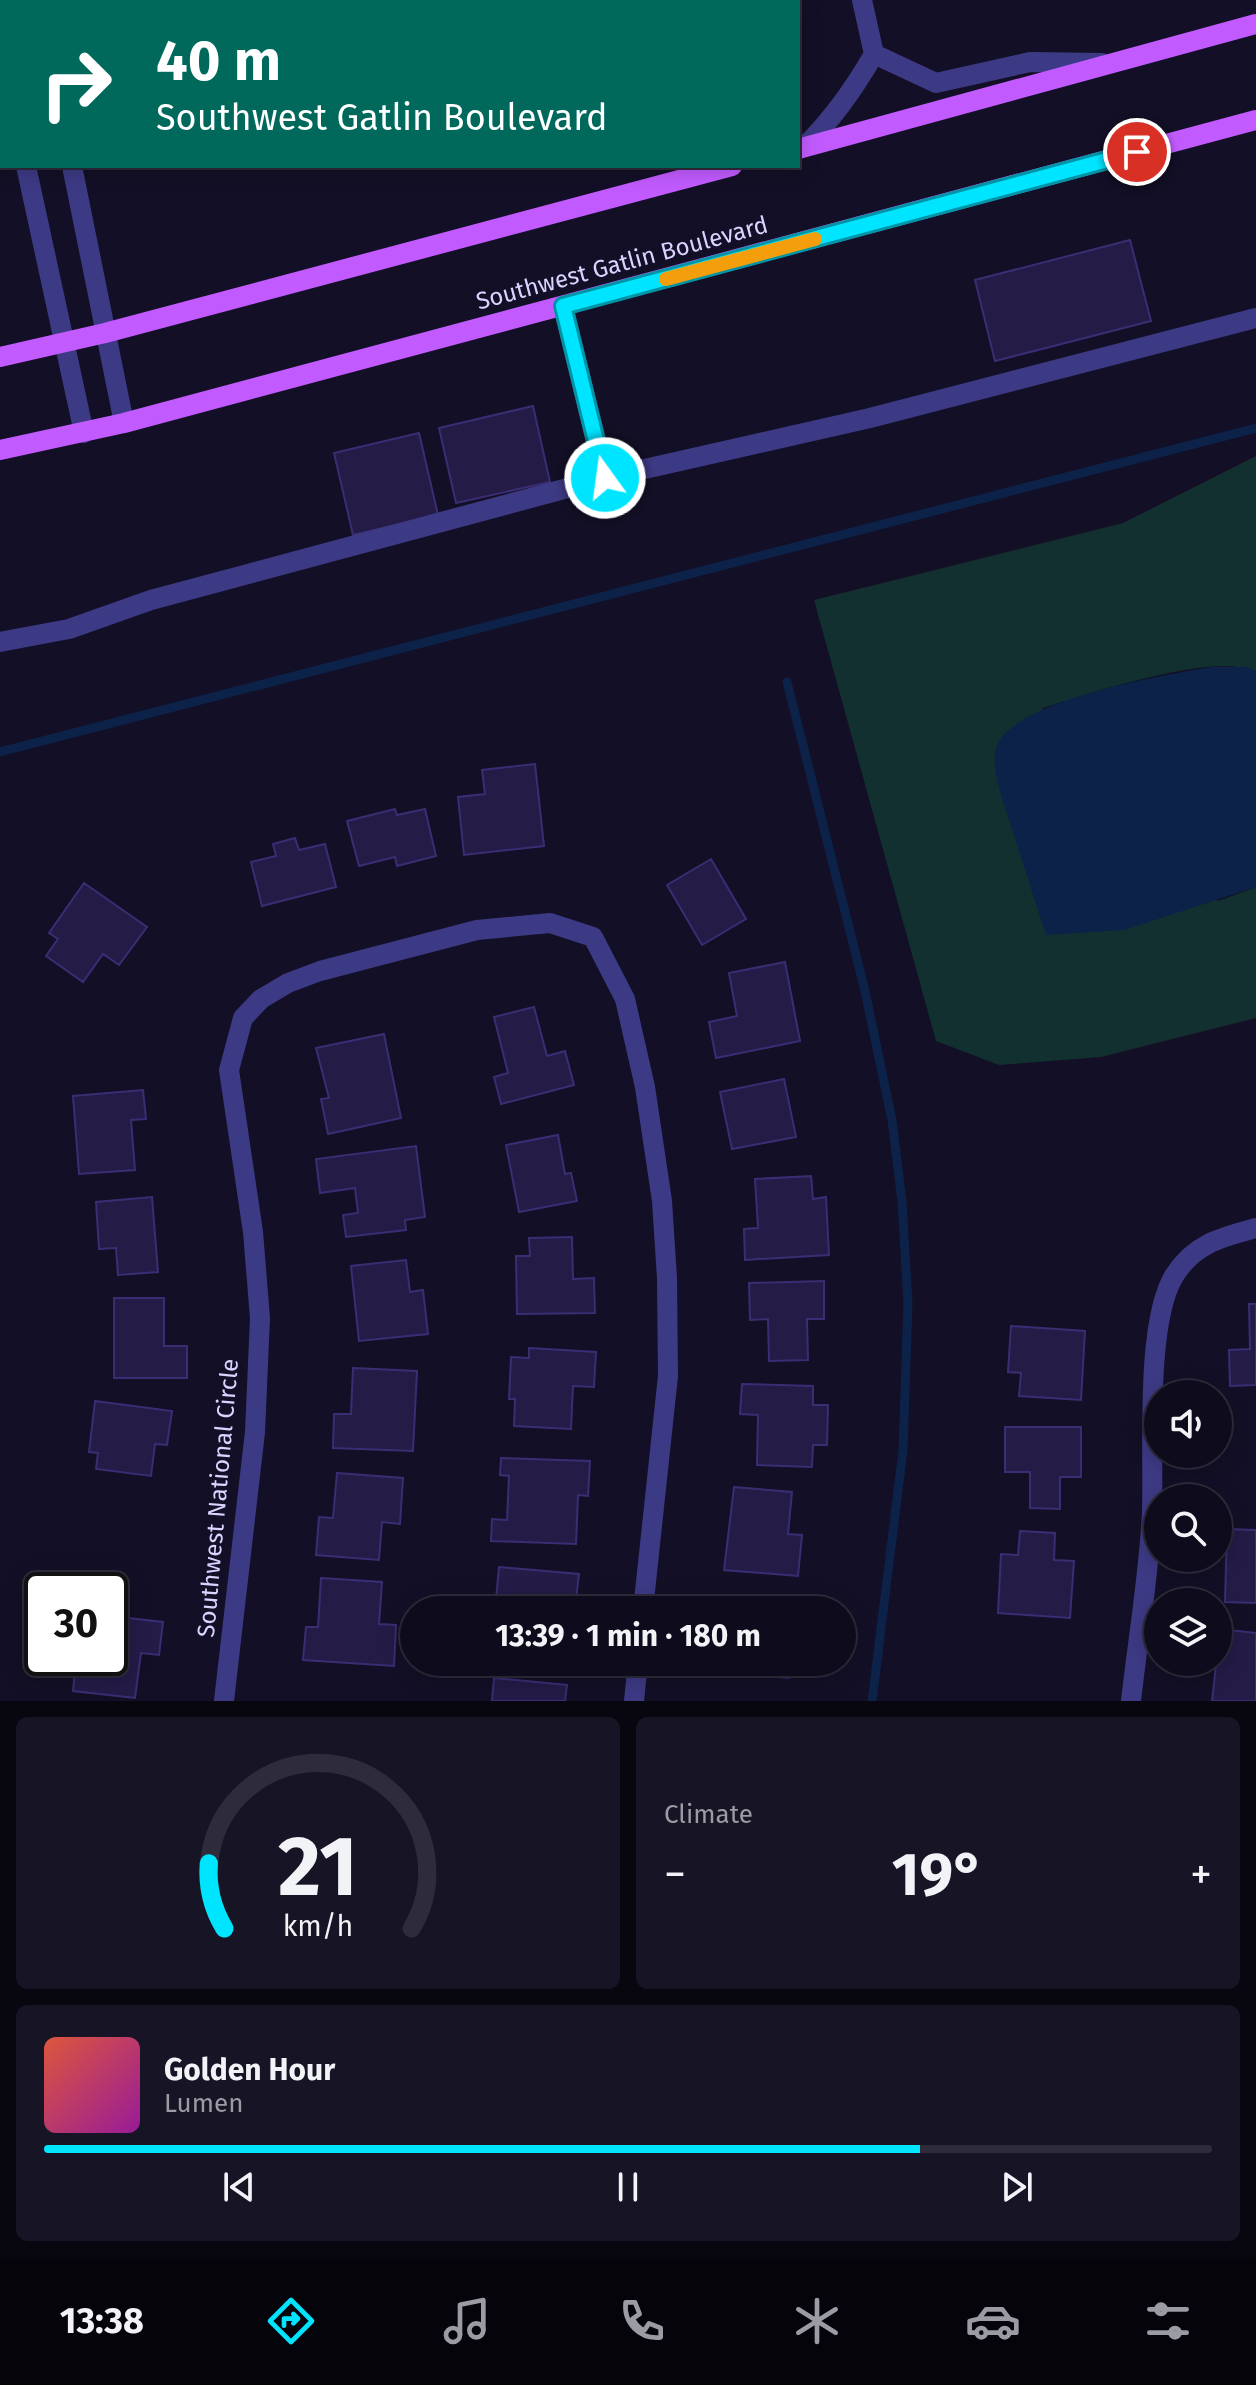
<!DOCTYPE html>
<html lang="en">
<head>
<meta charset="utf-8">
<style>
	:root { --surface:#0e0b1c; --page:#171425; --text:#f1f3f6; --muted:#9b9ba3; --line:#2e2b3b; --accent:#00e5ff }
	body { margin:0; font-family:"Fira Sans",sans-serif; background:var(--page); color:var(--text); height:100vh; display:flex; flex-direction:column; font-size:30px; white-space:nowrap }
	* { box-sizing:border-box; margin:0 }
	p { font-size:26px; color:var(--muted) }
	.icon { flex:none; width:44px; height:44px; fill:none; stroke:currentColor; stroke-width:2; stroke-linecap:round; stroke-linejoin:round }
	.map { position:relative; height:1701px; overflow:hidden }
	.sheet { display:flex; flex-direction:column; gap:16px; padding:16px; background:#08060f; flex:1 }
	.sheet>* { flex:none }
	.top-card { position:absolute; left:0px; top:0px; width:800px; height:168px; box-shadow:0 4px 20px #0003,0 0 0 2px var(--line); background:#00695c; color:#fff; overflow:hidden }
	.fabs { position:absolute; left:1144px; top:1380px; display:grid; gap:16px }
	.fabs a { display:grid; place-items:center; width:88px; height:88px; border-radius:50%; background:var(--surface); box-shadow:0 4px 20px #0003,0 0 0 2px var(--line); font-size:40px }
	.speed { position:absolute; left:24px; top:1572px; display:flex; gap:16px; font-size:40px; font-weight:700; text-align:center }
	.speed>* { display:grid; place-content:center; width:104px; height:104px; border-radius:50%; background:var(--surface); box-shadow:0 4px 20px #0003,0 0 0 2px var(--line); line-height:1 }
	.speed .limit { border:4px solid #111; border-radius:12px; background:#fff; color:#111 }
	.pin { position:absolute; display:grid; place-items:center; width:68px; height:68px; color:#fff; margin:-34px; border:4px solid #fff; border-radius:50%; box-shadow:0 2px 8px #0007 }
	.me { position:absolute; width:88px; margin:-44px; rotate:346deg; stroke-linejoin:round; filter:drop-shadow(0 0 6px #0008) }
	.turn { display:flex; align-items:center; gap:28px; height:168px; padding:0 24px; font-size:36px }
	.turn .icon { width:104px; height:104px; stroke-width:2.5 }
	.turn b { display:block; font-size:56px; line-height:68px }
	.big { font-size:60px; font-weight:700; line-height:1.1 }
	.sheet .tile { flex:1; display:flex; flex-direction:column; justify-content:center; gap:12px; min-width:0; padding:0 28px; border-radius:12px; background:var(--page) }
	.sheet .dial { align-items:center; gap:0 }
	.dial svg { height:208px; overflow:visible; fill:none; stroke:var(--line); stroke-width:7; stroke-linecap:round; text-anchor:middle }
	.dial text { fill:var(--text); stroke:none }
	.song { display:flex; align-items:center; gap:24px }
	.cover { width:96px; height:96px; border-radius:12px; background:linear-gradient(135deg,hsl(10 70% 55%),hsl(300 70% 35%)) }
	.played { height:8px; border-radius:4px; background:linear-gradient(90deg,var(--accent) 75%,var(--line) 75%) }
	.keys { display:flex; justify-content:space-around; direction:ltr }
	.heat { display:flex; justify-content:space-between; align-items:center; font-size:44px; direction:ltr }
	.sheet .tiles { flex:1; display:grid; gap:16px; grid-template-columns:1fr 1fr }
	.tile:last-child { grid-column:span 2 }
	.trip { position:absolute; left:400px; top:1596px; width:456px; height:80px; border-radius:40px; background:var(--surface); box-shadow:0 4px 20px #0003,0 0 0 2px var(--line); font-weight:700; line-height:80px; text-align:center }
	.menu { display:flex; height:128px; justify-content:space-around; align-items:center; background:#06040b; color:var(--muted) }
	.menu .icon { width:56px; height:56px }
	.menu .selected { color:var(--accent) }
	.menu b { font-size:36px; color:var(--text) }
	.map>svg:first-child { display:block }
	.green { fill:#12302f }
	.water { fill:#0c2248 }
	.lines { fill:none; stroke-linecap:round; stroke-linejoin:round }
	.stream { stroke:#0c2248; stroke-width:9 }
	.building { fill:#241b47; stroke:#3b2d73; stroke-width:2 }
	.minor { stroke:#3d3a85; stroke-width:20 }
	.major { stroke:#c25bff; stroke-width:20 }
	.route-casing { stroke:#0095a6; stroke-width:20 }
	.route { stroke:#00e5ff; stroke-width:14 }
	.slow { stroke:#f59e0b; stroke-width:14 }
	.labels { text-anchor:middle; stroke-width:8; stroke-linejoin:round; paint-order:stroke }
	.street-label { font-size:24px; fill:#d9d4ff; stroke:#130f26 }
</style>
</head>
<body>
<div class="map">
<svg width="1256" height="1701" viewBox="0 0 1256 1701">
	<rect width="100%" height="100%" fill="#130f26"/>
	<path class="green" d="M1256,456v215c-47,-19 -165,23 -214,37l176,193 38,-14v131l-155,39 -102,8 -63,-24 -122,-441 309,-77z"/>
	<path class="water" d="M1211,667h36l9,4v216l-132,43 -78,5c-11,-35 -23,-71 -34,-106 -7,-22 -20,-55 -17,-78 9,-50 171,-76 216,-84z"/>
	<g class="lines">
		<path class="stream" d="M787,682l78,309 27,129 10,82 6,101 -5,148 -31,250
			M0,752l1256,-324"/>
	</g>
	<path class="building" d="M177,0h83l1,2h-83z
		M1130,240l21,81 -156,40 -20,-81z
		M533,406l17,76 -94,21 -17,-75z
		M419,433l19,82 -85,20 -19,-82z
		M535,764l9,82 -80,9 -6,-58 27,-3 -3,-24z
		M395,809l2,6 28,-6 11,47 -39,10 -2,-9 -36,9 -12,-45z
		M295,838l4,12 26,-6 11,43 -74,19 -11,-44 25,-6 -3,-12z
		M711,859l35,60 -44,26 -35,-60z
		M84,883l63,44 -28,38 -16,-11 -20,28 -37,-26 12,-17 -9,-6z
		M785,962l15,79 -84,17 -7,-36 28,-6 -8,-43z
		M534,1007l13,49 18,-5 9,34 -73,19 -7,-27 14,-4 -14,-56z
		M384,1034l17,84 -73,16 -7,-35 8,-1 -13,-50z
		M784,1079l12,58 -64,12 -12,-57z
		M143,1090l3,29 -15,1 4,50 -56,4 -6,-78z
		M558,1135l7,39 6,-1 6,28 -58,11 -13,-67z
		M416,1146l9,71 -20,3 1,10 -60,7 -3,-22 15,-2 -3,-25 -35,5 -4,-34z
		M811,1176l2,23 13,-2 3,58 -84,5 -1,-31 14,-1 -3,-49z
		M152,1197l6,75 -40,3 -2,-27 -17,1 -3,-47z
		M572,1237l1,42 21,-1 1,35 -78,1 -1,-58h14l-1,-18z
		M406,1260l4,32 13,-2 5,44 -69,7 -8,-75z
		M824,1281v38h-17l1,41 -39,1 -1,-42 -18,1 -1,-37z
		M114,1298h50v48h23v32h-73z
		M1249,1304h7v81l-26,1 -1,-36 21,-1z
		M1011,1326l74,5 -4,69 -62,-4 2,-23 -13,-1z
		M529,1348l67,4 -2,35 -21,-1 -2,43 -57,-3 1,-27h-6l2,-42 18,1z
		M353,1368l64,3 -4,80 -80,-3 1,-34h17z
		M742,1384l71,2v19h15l-1,40h-14l-1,22 -55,-2 1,-50 -18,-1z
		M95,1401l77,10 -5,34 -12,-1 -4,32 -55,-7 2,-16 -9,-1z
		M1005,1427h76v50h-21v32l-30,-1v-36h-25z
		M501,1458l89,3 -2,35 -10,-1 -2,49 -85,-3 1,-22 15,1 2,-44 -9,-1z
		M337,1473l66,5 -3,46 -18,-2 -3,38 -63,-5 3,-38 14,1z
		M734,1487l58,5 -4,42 14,1 -4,41 -74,-6z
		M1227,1529l29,1v73l-31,-1z
		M1020,1531l35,2 -1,27 20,1 -4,57 -72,-5 3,-59 17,1z
		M499,1567l80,7 -4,34 -80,2z
		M321,1578l61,4 -3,42 17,1 -2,41 -91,-6 3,-33h12z
		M717,1595l80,7 -1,8h-80z
		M110,1616l53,6 -4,33 -18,-2 -6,45 -62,-7 3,-33h34z
		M1220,1629l36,4v68h-44z
		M733,1662h57l-1,16 -57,-5z
		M494,1678l73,7 -2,16h-73z"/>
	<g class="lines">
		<path class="minor" d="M40,0v2
			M305,0v2
			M631,0v2
			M717,2l8,-2
			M0,51l2,9
			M874,54l62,29 94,-21 72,1
			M804,147c29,-28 50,-58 70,-93l-12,-54
			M26,166l58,267
			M72,166l52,257
			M605,478l265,-60 386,-100
			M0,642l69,-13 82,-29 454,-122 -42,-172
			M224,1701l31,-269 5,-114 -7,-86 -24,-162 14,-52 18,-19 27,-16 32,-12 157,-41 73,-7 43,14 32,62 20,88 17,114 5,77 1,98 -25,234
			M634,1701l4,-39
			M1131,1701c7,-63 18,-126 21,-189 2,-60 -7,-188 22,-236 20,-33 49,-39 82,-48"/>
		<path class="major" d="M798,149l458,-125
			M0,357l105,-24 627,-167
			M0,450l124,-27 1132,-303"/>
	</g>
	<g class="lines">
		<defs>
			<path id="route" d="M605,478l-42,-172 574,-154"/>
		</defs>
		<use href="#route" class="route-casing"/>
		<use href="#route" class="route"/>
		<path class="slow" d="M666,279l149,-40"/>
	</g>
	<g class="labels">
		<g class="street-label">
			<text transform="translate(622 263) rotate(-15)" y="8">Southwest Gatlin Boulevard</text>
			<text transform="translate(218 1498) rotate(-85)" y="8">Southwest National Circle</text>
		</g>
	</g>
</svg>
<div class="fabs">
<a><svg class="icon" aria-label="sound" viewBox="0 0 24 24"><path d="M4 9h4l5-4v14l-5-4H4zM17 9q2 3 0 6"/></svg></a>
<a><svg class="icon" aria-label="search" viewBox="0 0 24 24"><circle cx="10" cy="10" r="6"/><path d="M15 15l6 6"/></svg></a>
<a><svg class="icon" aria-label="layers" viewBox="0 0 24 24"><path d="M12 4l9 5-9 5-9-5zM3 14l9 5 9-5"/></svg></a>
</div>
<div class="speed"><div class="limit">30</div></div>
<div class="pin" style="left:1137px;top:152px;background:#d93025"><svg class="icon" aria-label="arrive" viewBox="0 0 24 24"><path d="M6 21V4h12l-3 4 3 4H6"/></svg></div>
<svg class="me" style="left:605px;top:478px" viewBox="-20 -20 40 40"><circle r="17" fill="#00e5ff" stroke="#fff" stroke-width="3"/><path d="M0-11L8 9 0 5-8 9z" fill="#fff"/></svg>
<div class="trip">13:39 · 1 min · 180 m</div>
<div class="top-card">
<div class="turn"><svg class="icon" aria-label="right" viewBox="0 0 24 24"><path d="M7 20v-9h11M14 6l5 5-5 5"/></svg><div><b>40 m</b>Southwest Gatlin Boulevard</div></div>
</div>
</div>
<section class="sheet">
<div class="tiles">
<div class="tile dial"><svg viewBox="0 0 100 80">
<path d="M14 69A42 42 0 1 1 86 69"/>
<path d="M14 69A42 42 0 0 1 8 44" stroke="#00e5ff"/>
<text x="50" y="56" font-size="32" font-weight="700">21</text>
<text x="50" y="72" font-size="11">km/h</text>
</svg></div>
<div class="tile"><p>Climate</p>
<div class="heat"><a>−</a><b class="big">19°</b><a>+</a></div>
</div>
<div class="tile">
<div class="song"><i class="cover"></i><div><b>Golden Hour</b><p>Lumen</p></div></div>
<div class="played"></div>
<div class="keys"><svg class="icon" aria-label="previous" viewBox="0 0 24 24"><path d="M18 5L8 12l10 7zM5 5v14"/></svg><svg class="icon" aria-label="pause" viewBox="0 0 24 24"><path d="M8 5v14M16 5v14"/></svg><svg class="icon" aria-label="next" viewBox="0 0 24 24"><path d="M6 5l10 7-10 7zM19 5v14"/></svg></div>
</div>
</div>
</section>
<nav class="menu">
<b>13:38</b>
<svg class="icon selected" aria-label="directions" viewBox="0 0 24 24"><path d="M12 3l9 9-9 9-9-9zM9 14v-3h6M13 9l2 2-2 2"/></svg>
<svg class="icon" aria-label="music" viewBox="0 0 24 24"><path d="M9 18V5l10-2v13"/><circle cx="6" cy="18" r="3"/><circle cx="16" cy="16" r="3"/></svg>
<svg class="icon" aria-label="phone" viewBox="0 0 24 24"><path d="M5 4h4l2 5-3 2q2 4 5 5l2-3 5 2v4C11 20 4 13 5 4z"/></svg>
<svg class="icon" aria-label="climate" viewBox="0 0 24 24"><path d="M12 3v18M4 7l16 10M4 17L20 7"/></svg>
<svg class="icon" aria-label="car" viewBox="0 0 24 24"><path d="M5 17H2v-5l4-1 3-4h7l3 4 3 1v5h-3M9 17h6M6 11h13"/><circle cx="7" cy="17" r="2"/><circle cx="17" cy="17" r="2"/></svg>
<svg class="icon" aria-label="filters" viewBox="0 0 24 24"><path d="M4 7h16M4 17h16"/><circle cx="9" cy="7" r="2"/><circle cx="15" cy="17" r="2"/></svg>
</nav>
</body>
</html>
